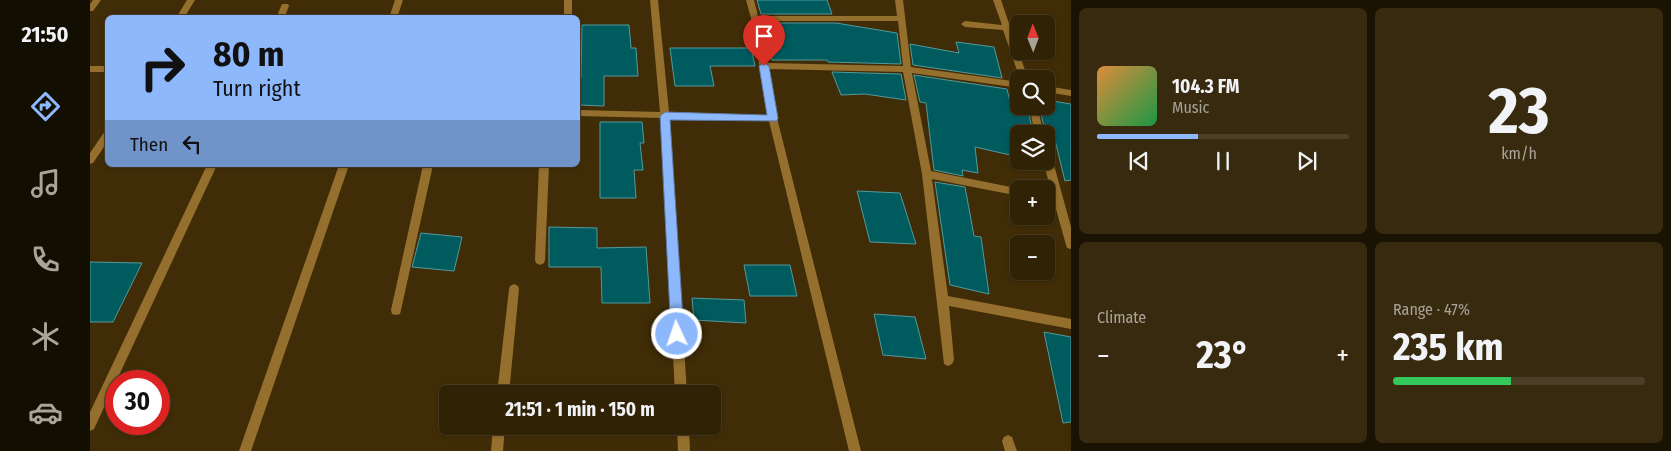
<!DOCTYPE html>
<html lang="en">
<head>
<meta charset="utf-8">
<style>
	:root { --surface:#302205; --page:#382a0f; --text:#f1f3f6; --muted:#a8a49a; --line:#4b3f27; --accent:#8db9fc }
	body { margin:0; font-family:"Fira Sans Condensed",sans-serif; background:var(--page); color:var(--text); height:100vh; display:flex; flex-direction:column; font-size:19px; white-space:nowrap }
	* { box-sizing:border-box; margin:0 }
	p { font-size:16px; color:var(--muted) }
	.icon { flex:none; width:28px; height:28px; fill:none; stroke:currentColor; stroke-width:2; stroke-linecap:round; stroke-linejoin:round }
	.map { position:relative; flex:1; overflow:hidden }
	.drawer { display:flex; flex-direction:column; gap:8px; padding:8px; background:#1a1303; width:600px }
	.drawer>* { flex:none }
	.banner { position:absolute; left:15px; top:15px; width:475px; height:152px; border-radius:8px; box-shadow:0 1px 4px #0004,0 0 0 1px var(--line); background:#8db9fc; color:#111; overflow:hidden }
	.needle { width:32px; rotate:359deg }
	.controls { position:absolute; left:920px; top:15px; display:grid; gap:10px }
	.controls a { display:grid; place-items:center; width:45px; height:45px; border-radius:8px; background:var(--surface); box-shadow:0 1px 4px #0004,0 0 0 1px var(--line); font-size:25px }
	.speed { position:absolute; left:15px; top:370px; display:flex; gap:10px; font-size:25px; font-weight:700; text-align:center }
	.speed>* { display:grid; place-content:center; width:65px; height:65px; border-radius:50%; background:var(--surface); box-shadow:0 1px 4px #0004,0 0 0 1px var(--line); line-height:1 }
	.speed .limit { border:8px solid #d22; background:#fff; color:#111 }
	.pin { position:absolute; display:grid; place-items:center; width:42px; height:42px; color:#fff; margin:-51px -21px; border-radius:50% 50% 50% 0; rotate:-45deg; box-shadow:0 0 5px #0007 }
	.pin .icon { rotate:45deg }
	.me { position:absolute; width:55px; margin:-28px; rotate:357deg; stroke-linejoin:round; filter:drop-shadow(0 0 4px #0008) }
	.turn { display:flex; align-items:center; gap:18px; height:105px; padding:0 25px; font-size:22px }
	.turn .icon { width:65px; height:65px; stroke-width:2.5 }
	.turn b { display:block; font-size:35px; line-height:42px }
	.then { display:flex; align-items:center; height:48px; padding:0 25px; background:#0003; gap:10px; font-size:19px }
	.big { font-size:38px; font-weight:700; line-height:1.1 }
	.drawer .tile { flex:1; display:flex; flex-direction:column; justify-content:center; gap:8px; min-width:0; padding:0 18px; border-radius:8px; background:var(--page) }
	.drawer .dial { align-items:center; gap:0 }
	.dial b { font-size:65px; line-height:1 }
	.song { display:flex; align-items:center; gap:15px }
	.cover { width:60px; height:60px; border-radius:8px; background:linear-gradient(135deg,hsl(30 70% 55%),hsl(140 70% 35%)) }
	.played { height:5px; border-radius:2px; background:linear-gradient(90deg,var(--accent) 40%,var(--line) 40%) }
	.keys { display:flex; justify-content:space-around; direction:ltr }
	.heat { display:flex; justify-content:space-between; align-items:center; font-size:28px; direction:ltr }
	.charge { height:8px; border-radius:4px; background:linear-gradient(90deg,#34c759 47%,var(--line) 0) }
	.drawer .tiles { flex:1; display:grid; gap:8px; grid-template-columns:repeat(2,1fr) }
	.trip { position:absolute; left:349px; top:385px; width:282px; height:50px; border-radius:8px; background:var(--surface); box-shadow:0 1px 4px #0004,0 0 0 1px var(--line); font-weight:700; line-height:50px; text-align:center }
	main { display:flex; flex:1; min-height:0 }
	.dock { display:flex; flex-direction:column; width:90px; justify-content:space-around; align-items:center; background:#130e02; color:var(--muted) }
	.dock .icon { width:35px; height:35px }
	.dock .active { color:var(--accent) }
	.dock b { font-size:22px; color:var(--text) }
	.map>svg:first-child { display:block }
	.building { fill:#005b5e; stroke:#529a9d }
	.lines { fill:none; stroke-linecap:round; stroke-linejoin:round }
	.minor { fill:#956f2d; fill-rule:evenodd }
	.route { fill:#8db9fc; stroke:#5c78a4 }
</style>
</head>
<body>
<main>
<nav class="dock">
<b>21:50</b>
<svg class="icon active" aria-label="directions" viewBox="0 0 24 24"><path d="M12 3l9 9-9 9-9-9zM9 14v-3h6M13 9l2 2-2 2"/></svg>
<svg class="icon" aria-label="music" viewBox="0 0 24 24"><path d="M9 18V5l10-2v13"/><circle cx="6" cy="18" r="3"/><circle cx="16" cy="16" r="3"/></svg>
<svg class="icon" aria-label="phone" viewBox="0 0 24 24"><path d="M5 4h4l2 5-3 2q2 4 5 5l2-3 5 2v4C11 20 4 13 5 4z"/></svg>
<svg class="icon" aria-label="climate" viewBox="0 0 24 24"><path d="M12 3v18M4 7l16 10M4 17L20 7"/></svg>
<svg class="icon" aria-label="car" viewBox="0 0 24 24"><path d="M5 17H2v-5l4-1 3-4h7l3 4 3 1v5h-3M9 17h6M6 11h13"/><circle cx="7" cy="17" r="2"/><circle cx="17" cy="17" r="2"/></svg>
</nav>
<div class="map">
<svg width="981" height="451" viewBox="0 0 981 451">
	<rect width="100%" height="100%" fill="#402d07"/>
	<path class="building" d="M667,0h70l5,14h-71z
		M673,23h73l61,10 4,31 -73,-2 -1,-2h-55z
		M492,25h47l2,23h5l2,28h-34v30l-26,-1v-27h3z
		M866,42l38,5 8,31 -89,-13 -3,-21 49,9z
		M580,48h81l4,18h-45l4,20h-39z
		M742,72l69,2 5,26 -41,-6 -24,1z
		M824,75l93,14 4,17h16l6,26 -14,-1v26l-44,-10 3,26 -16,-3 1,6 -29,-6 -8,-67 -6,-1z
		M956,100l25,4v76l-6,1 -11,-45 -8,-2 -7,-28h7z
		M510,122h42l2,21h-4l3,27h-9l2,28h-36z
		M845,182l30,5 9,49 7,1 8,57 -39,-9z
		M767,191l43,2 16,51 -46,-2z
		M459,227l48,1v20l49,-1 4,56h-48l-1,-36h-52z
		M331,233l41,4 -8,34 -42,-4z
		M0,262l52,1 -29,59h-23z
		M654,265h46l7,31h-47z
		M602,298l52,2 2,23 -52,-3z
		M784,314l41,3 11,42 -43,-4z
		M954,332l27,5v85l-8,1z"/>
	<g class="lines">
		<path class="minor" d="M3,0h8l-8,11h-3v-7z
			M97,0h8l-11,18h-8z
			M305,0h8l-6,18h-8z
			M474,0h8v18h-8z
			M560,0h8l11,112 99,3 -17,-97 -5,-18h8l4,16h139l-2,-16h8l8,67 108,15v6l-107,-15 19,98 90,18h-2v7l-87,-17 16,117 123,23v10l-122,-23 5,54 -2,4 -4,2 -4,-2 -22,-190 -19,-102 -135,-3 9,49 84,333h-12l-80,-330 -99,-2 17,275h-12l-14,-276 -83,-2v-6l82,2zM669,21h139l5,45 -136,-3z
			M903,0h8l27,79h-8l-17,-49 -38,-3 -4,-3 4,-3 37,4z
			M192,4h6l1,2 -5,12h-8z
			M0,66h18v6h-18z
			M956,86l25,4v6l-25,-4z
			M939,106h8l7,28h-9z
			M18,130v11l-15,22 -3,1v-11l15,-22z
			M956,151l5,3 20,73v22l-4,-1 -1,-3 -12,-43 -8,-1v-8l6,1 -9,-33h3z
			M117,165h10l-123,264 -4,2v-19z
			M249,165h10l-98,286h-12z
			M333,165h10l-32,145 -1,4 -4,1 -4,-1 -1,-4z
			M449,165h10l-4,95 -1,3 -4,2 -4,-2 -1,-3z
			M424,284l4,2 1,3 -10,105h-12l12,-105 1,-3z
			M403,426h12l-2,25h-12z
			M587,426h12l1,25h-12z
			M918,435l4,2 5,14h-12l-3,-10 2,-4z"/>
	</g>
	<path class="route" d="M674,63l5,3 9,52 -1,3 -107,-1 14,214 -2,5 -5,1 -4,-1 -2,-5 -11,-218 5,-4 102,3 -8,-49z"/>
</svg>
<div class="controls">
<a><svg class="needle" viewBox="-14 -14 28 28"><path d="M0-13l5 13h-10z" fill="#e53935"/><path d="M0 13l5-13h-10z" fill="#a8a49a"/></svg></a>
<a><svg class="icon" aria-label="search" viewBox="0 0 24 24"><circle cx="10" cy="10" r="6"/><path d="M15 15l6 6"/></svg></a>
<a><svg class="icon" aria-label="layers" viewBox="0 0 24 24"><path d="M12 4l9 5-9 5-9-5zM3 14l9 5 9-5"/></svg></a>
<a>+</a>
<a>−</a>
</div>
<div class="speed"><div class="limit">30</div></div>
<div class="pin" style="left:674px;top:66px;background:#d93025"><svg class="icon" aria-label="arrive" viewBox="0 0 24 24"><path d="M6 21V4h12l-3 4 3 4H6"/></svg></div>
<svg class="me" style="left:587px;top:334px" viewBox="-20 -20 40 40"><circle r="17" fill="#8db9fc" stroke="#fff" stroke-width="3"/><path d="M0-11L8 9 0 5-8 9z" fill="#fff"/></svg>
<div class="trip">21:51 · 1 min · 150 m</div>
<div class="banner">
<div class="turn"><svg class="icon" aria-label="right" viewBox="0 0 24 24"><path d="M7 20v-9h11M14 6l5 5-5 5"/></svg><div><b>80 m</b>Turn right</div></div>
<div class="then">Then<svg class="icon" aria-label="left" viewBox="0 0 24 24"><path d="M17 20v-9H6M10 6l-5 5 5 5"/></svg></div>
</div>
</div>
<section class="drawer">
<div class="tiles">
<div class="tile">
<div class="song"><i class="cover"></i><div><b>104.3 FM</b><p>Music</p></div></div>
<div class="played"></div>
<div class="keys"><svg class="icon" aria-label="previous" viewBox="0 0 24 24"><path d="M18 5L8 12l10 7zM5 5v14"/></svg><svg class="icon" aria-label="pause" viewBox="0 0 24 24"><path d="M8 5v14M16 5v14"/></svg><svg class="icon" aria-label="next" viewBox="0 0 24 24"><path d="M6 5l10 7-10 7zM19 5v14"/></svg></div>
</div>
<div class="tile dial"><b>23</b><p>km/h</p></div>
<div class="tile"><p>Climate</p>
<div class="heat"><a>−</a><b class="big">23°</b><a>+</a></div>
</div>
<div class="tile"><p>Range · 47%</p><b class="big">235 km</b><div class="charge"></div></div>
</div>
</section>
</main>
</body>
</html>
